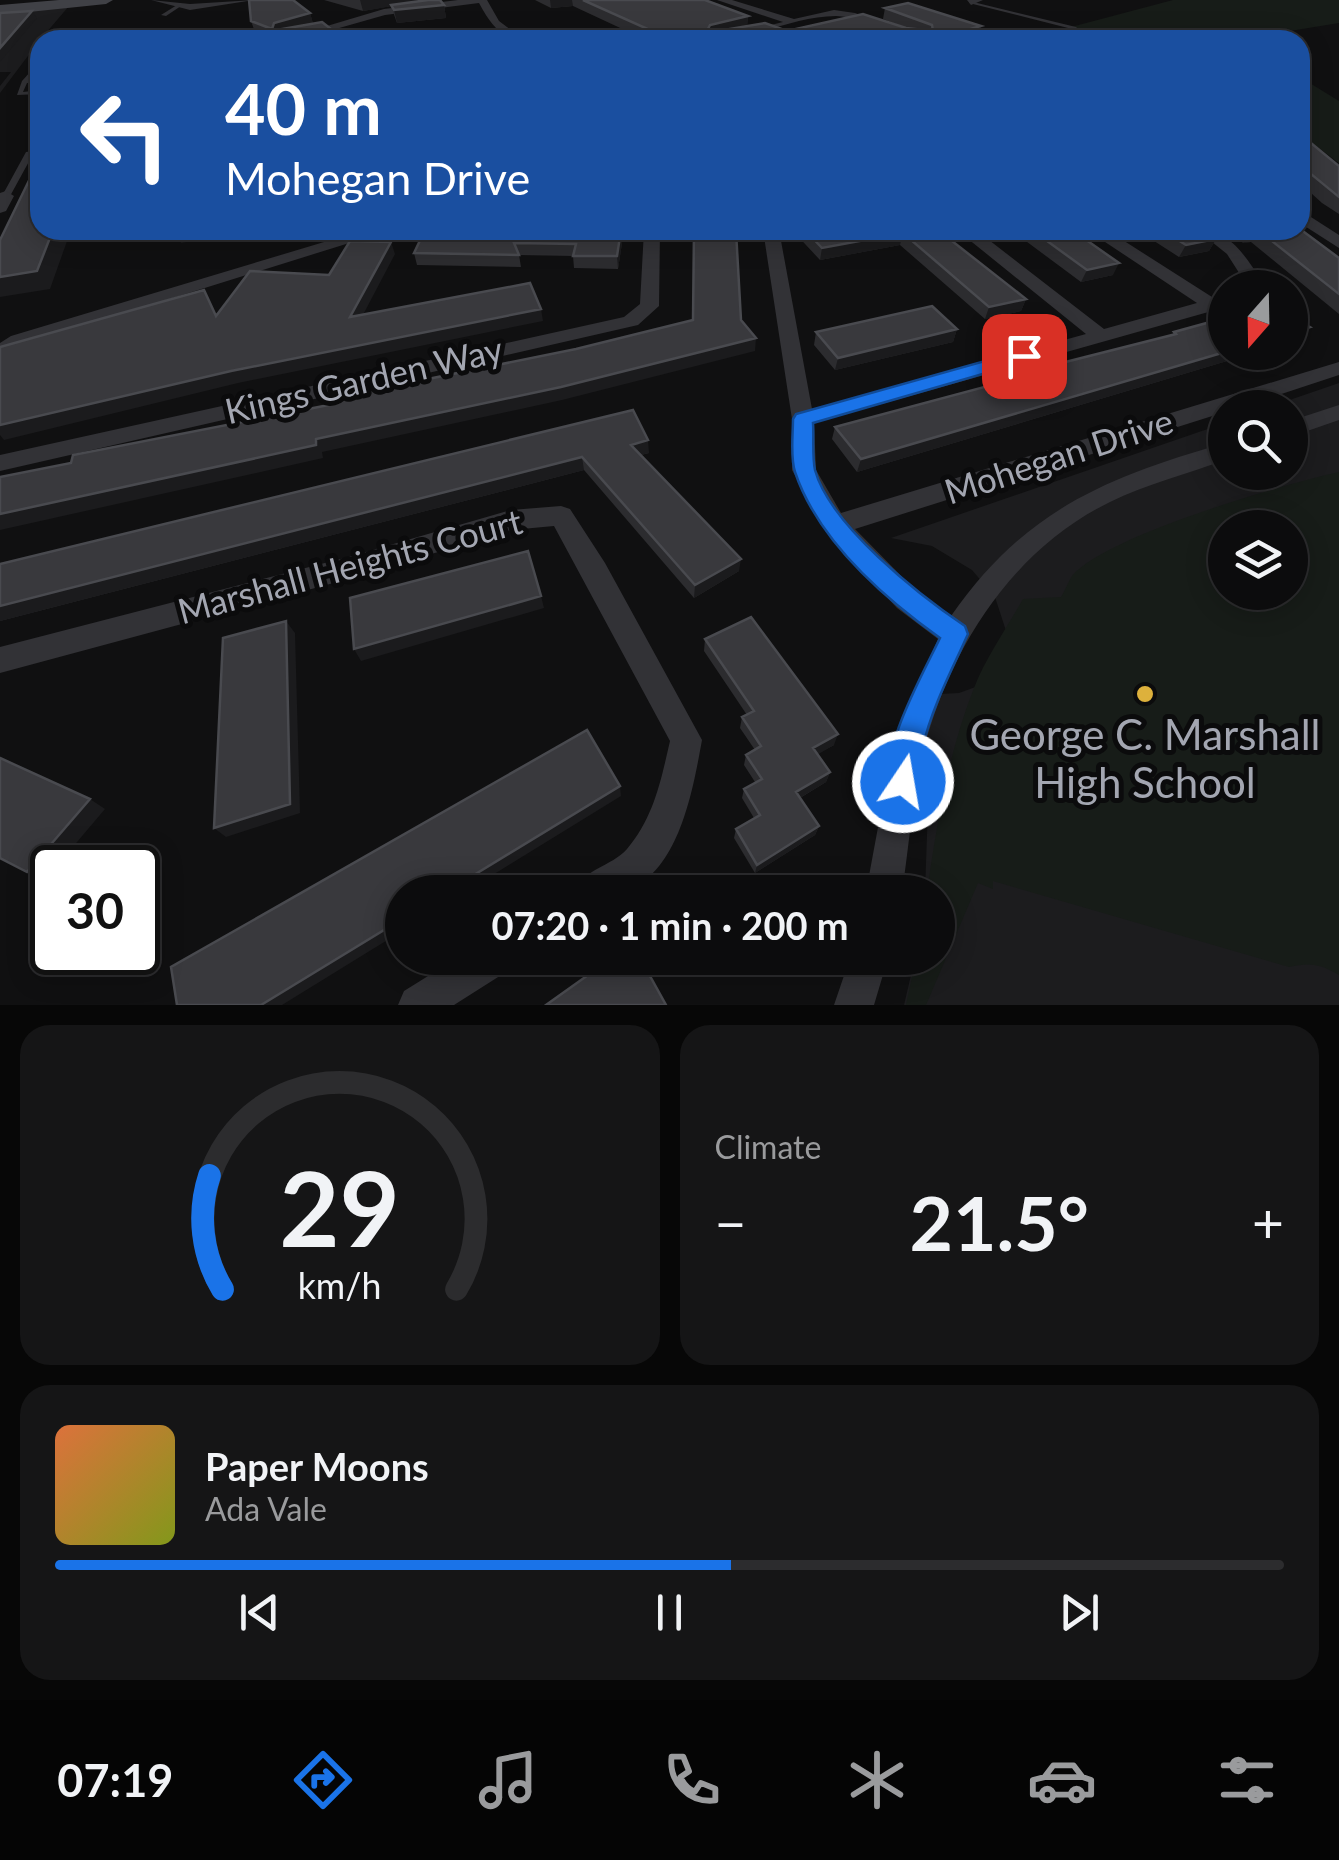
<!DOCTYPE html>
<html lang="en">
<head>
<meta charset="utf-8">
<style>
	:root { --surface:#0c0c0d; --page:#151516; --text:#f1f3f6; --muted:#9a9b9d; --line:#2c2c2e; --accent:#1a73e8 }
	body { margin:0; font-family:Lato,sans-serif; background:var(--page); color:var(--text); height:100vh; display:flex; flex-direction:column; font-size:38px; white-space:nowrap }
	* { box-sizing:border-box; margin:0 }
	p { font-size:32px; color:var(--muted) }
	.icon { flex:none; width:55px; height:55px; fill:none; stroke:currentColor; stroke-width:2; stroke-linecap:round; stroke-linejoin:round }
	.map { position:relative; height:1005px; overflow:hidden }
	.panel { display:flex; flex-direction:column; gap:20px; padding:20px; background:#070707; flex:1 }
	.panel>* { flex:none }
	.guide { position:absolute; left:30px; top:30px; width:1280px; height:210px; border-radius:30px; box-shadow:0 5px 25px #0003,0 0 0 2px var(--line); background:#1a4fa0; color:#fff; overflow:hidden }
	.needle { width:65px; rotate:200deg }
	.controls { position:absolute; left:1208px; top:270px; display:grid; gap:20px }
	.controls a { display:grid; place-items:center; width:100px; height:100px; border-radius:50%; background:var(--surface); box-shadow:0 5px 25px #0003,0 0 0 2px var(--line); font-size:50px }
	.speed { position:absolute; left:30px; top:845px; display:flex; gap:20px; font-size:50px; font-weight:700; text-align:center }
	.speed>* { display:grid; place-content:center; width:130px; height:130px; border-radius:50%; background:var(--surface); box-shadow:0 5px 25px #0003,0 0 0 2px var(--line); line-height:1 }
	.speed .limit { border:5px solid #111; border-radius:15px; background:#fff; color:#111 }
	.pin { position:absolute; display:grid; place-items:center; width:85px; height:85px; color:#fff; margin:-42px; border-radius:20px; box-shadow:0 5px 15px #0006 }
	.me { position:absolute; width:110px; margin:-55px; rotate:12deg; stroke-linejoin:round; filter:drop-shadow(0 0 8px #0008) }
	.turn { display:flex; align-items:center; gap:35px; height:210px; padding:0 30px; font-size:45px }
	.turn .icon { width:130px; height:130px; stroke-width:2.5 }
	.turn b { display:block; font-size:70px; line-height:85px }
	.big { font-size:75px; font-weight:700; line-height:1.1 }
	.panel .tile { flex:1; display:flex; flex-direction:column; justify-content:center; gap:15px; min-width:0; padding:0 35px; border-radius:30px; background:var(--page) }
	.panel .dial { align-items:center; gap:0 }
	.dial svg { height:260px; overflow:visible; fill:none; stroke:var(--line); stroke-width:7; stroke-linecap:round; text-anchor:middle }
	.dial text { fill:var(--text); stroke:none }
	.song { display:flex; align-items:center; gap:30px }
	.cover { width:120px; height:120px; border-radius:15px; background:linear-gradient(135deg,hsl(20 70% 55%),hsl(70 70% 35%)) }
	.played { height:10px; border-radius:5px; background:linear-gradient(90deg,var(--accent) 55%,var(--line) 55%) }
	.keys { display:flex; justify-content:space-around; direction:ltr }
	.heat { display:flex; justify-content:space-between; align-items:center; font-size:55px; direction:ltr }
	.panel .tiles { flex:1; display:grid; gap:20px; grid-template-columns:1fr 1fr }
	.tile:last-child { grid-column:span 2 }
	.trip { position:absolute; left:385px; top:875px; width:570px; height:100px; border-radius:50px; background:var(--surface); box-shadow:0 5px 25px #0003,0 0 0 2px var(--line); font-weight:700; line-height:100px; text-align:center }
	.dock { display:flex; height:160px; justify-content:space-around; align-items:center; background:#050505; color:var(--muted) }
	.dock .icon { width:70px; height:70px }
	.dock .current { color:var(--accent) }
	.dock b { font-size:45px; color:var(--text) }
	.map>svg:first-child { display:block }
	.built { fill:#1c1c1e; fill-rule:evenodd }
	.green { fill:#171c18; fill-rule:evenodd }
	.lines { fill:none; stroke-linecap:round; stroke-linejoin:round }
	.lane { fill:#323236; fill-rule:evenodd }
	.street { fill:#323236; fill-rule:evenodd }
	.secondary { fill:#404146; fill-rule:evenodd }
	.wall { fill:#2c2c2f }
	.shaded-wall { fill:#1b1b1d }
	.building { fill:#39393d; stroke:#494a4f; stroke-width:2.5 }
	.route { fill:#1a73e8; stroke:#114b97; stroke-width:2.5 }
	.poi-dot { fill:#ddb13c; stroke:#0b0b0c; stroke-width:4 }
	.labels { text-anchor:middle; stroke-width:10; stroke-linejoin:round; paint-order:stroke }
	.street-label { font-size:35px; fill:#a3a6b1; stroke:#0b0b0c }
	.near-poi-label { font-size:42px; fill:#a3a6b1; stroke:#0b0b0c }
</style>
</head>
<body>
<div class="map">
<svg width="1339" height="1005" viewBox="0 0 1339 1005">
	<rect width="100%" height="100%" fill="#101011"/>
	<path class="built" d="M69,6l-29,34 -40,53v-7l11,-14h-11v-60z
		M1339,383v622h-435l11,-47h23v-66h-13l3,-86 -8,-78 20,-34 19,-1 22,-8 27,-48 -13,-40 -23,-27 -40,-24 -41,-8 334,-115v49h65v-64l-21,-1zM1225,528h65v64h-65z"/>
	<path class="green" d="M1173,0h166v23l-74,12h-48l-20,5h-175z
		M1300,77l39,24v62l-39,-29z
		M1339,472v503c-18,-11 -29,-13 -50,-8l-296,-86v8l-15,-6 -52,122h-20l10,-47h22v-66h-11c10,-69 21,-138 47,-204 12,-31 33,-60 49,-89l38,-2c4,-6 7,-15 11,-21 33,-40 212,-92 267,-104zM1225,528h65v64h-65z"/>
	<g class="lines">
		<path class="lane" d="M969,1l107,26 1,1 -5,1 -103,-26z
			M177,5l4,1 -15,10 -5,-1z
			M40,61v6l-10,12 10,-1v4l-13,1 -4,9 17,-2v4l-23,1 5,-14z
			M40,150v4l-8,2 -23,42h-6l-1,-2 24,-44z"/>
		<path class="street" d="M151,0l39,4 64,-4 -64,10z
			M458,0h29l12,21 25,19c-23,0 -34,-17 -45,-37l-94,12 -88,25h-17l104,-31z
			M717,0h15l62,19 40,-9 21,3 73,27c-32,0 -60,-23 -92,-24 -42,0 -83,24 -125,24l72,-18z
			M967,0h16l-12,5z
			M6,191l8,5 -8,15 -6,2v-20z
			M1300,210l39,25v13l-39,-25z
			M364,230h27l-366,114 -25,14v-15l11,-7z
			M644,230h16l-1,76 -21,19 -638,146v-16l624,-138 16,-13z
			M763,230h16l33,179 274,-75 -129,-104h19l128,99 93,-26 -110,-73h20l105,67 13,-6v14l-6,4 -405,114 2,47 25,43 498,-151v13l-100,33h-14v4l-370,117 62,63 34,24c74,-106 154,-138 274,-173v17c-38,14 -78,24 -115,42 -99,48 -163,150 -188,255 -10,44 -13,90 -20,135h-36l28,-151 44,-102 -41,-31 -71,-76 -34,-62v-51z
			M1197,230c34,0 47,25 65,51l-3,4 -26,3 10,-9 -16,-25z
			M1339,405v15l-49,17v-16z
			M561,506l9,3 35,54 97,177c-9,49 -22,128 -73,150 -14,7 -40,3 -54,2 9,-24 36,-25 52,-43 27,-32 34,-69 43,-108l-116,-215 -43,4 -159,48 -352,95v-26l352,-91 159,-46z
			M457,958h54l-5,14 -52,33h-56l6,-14z
			M850,958h38l-14,47h-40z"/>
		<path class="secondary" d="M59,0h54l-7,4 -106,11v-10z"/>
	</g>
	<path class="wall" d="M324,0h116l4,5 2,13 -49,5 -6,-17 -28,5z
		M535,0h170l43,16 -1,10 40,5 121,-2 -25,-10 2,-11 96,18 -3,12 -8,2h-324l-73,-34 -22,2z
		M310,13l3,11 32,16h-65l-1,-3 -1,3h-7l-15,-5 -5,-14z
		M1300,134l39,32v48l-17,-11 -22,-20z
		M624,230l-6,39 -44,-1 -1,-12 -54,-1 2,12 -104,-2 -3,-12z
		M792,230h146l88,69 -5,12 -36,8 -85,-74 -80,15z
		M1011,230h61l41,45 -32,7z
		M1137,230h64l15,9 -7,12 -30,6z
		M1231,230h69l39,28v56l-88,-72 -8,1z
		M957,329l-4,13 -118,28 -21,-25 2,-13z
		M1174,332l51,20h32l-400,120 -25,-33 3,-12 193,-52 2,-4 142,-36z
		M633,410l16,43 -8,2 98,116 -45,27 -110,-128 -584,151v-57z
		M705,639l129,106 -17,9 13,18 -4,10 -26,16 19,28 -4,9 -60,38 -21,-35 2,-9 18,-11 -12,-20 2,-9 11,-7 -11,-17 2,-10 9,-5 -15,-22 2,-11 5,-2 -43,-64z"/>
	<path class="shaded-wall" d="M360,0h68l-65,11z
		M550,0h22l1,6 -22,2z
		M444,5l2,13 -49,5 -3,-13z
		M32,11l5,7 -37,44v-14z
		M310,13l4,13 -37,4 2,6 -3,4 -4,-11 2,-6z
		M748,16l-1,11 -37,9 -2,-7 2,-4z
		M981,26l-3,12 -8,2 -24,-4z
		M53,230h18l-21,59 -50,8v-20z
		M174,230h55v5l-48,8z
		M621,230h3l-6,39 -1,-13z
		M1258,230l-7,12 -8,1 7,-12z
		M903,233l-3,12 -80,15 2,-12z
		M1216,239l-7,12 -30,6 7,-12z
		M391,242l4,12 -40,76 -5,-13z
		M1119,263l-6,12 -32,7 6,-12z
		M1026,299l-5,12 -36,8 4,-12z
		M541,309l2,12 -305,62 -234,57 -4,-5v-10l231,-54z
		M1310,327l-9,12 -11,4v-10z
		M957,329l-4,13 -118,28 3,-12z
		M756,338l-1,13 -193,49 -240,52 1,6 -323,72v-16l316,-75z
		M1225,352h32l-400,120 4,-13z
		M648,440l1,13 -17,4 -1,-12z
		M582,457l2,13 -584,151v-15z
		M741,559l-2,12 -45,27 1,-13z
		M541,596l3,12 -183,53 -7,-12z
		M286,621l9,12 5,180 -74,24 -12,-9z
		M838,734l-4,11 -24,14 3,-11z
		M830,772l-4,10 -33,20 3,-10z
		M620,786l1,10 -156,96h-19z
		M90,799l15,10 -50,59h-3v2l-8,10 -17,-8z
		M819,826l-4,9 -60,38 2,-8z
		M402,919v12l-120,74h-21z"/>
	<path class="building" d="M249,0h44l17,13 -36,10 -2,6 -21,-8z
		M428,0h12l4,5 -50,5 -3,-5z
		M583,0h122l43,16 -38,9 -2,4 4,3 53,-9 22,8 76,-17 43,14 27,3 -1,-6 -47,-17 23,-5 73,23 -35,10 21,4h-295z
		M32,11l-32,37v-35z
		M322,22l23,18h-39l-29,-10z
		M1300,134l39,32v31l-39,-32z
		M40,158v72h13l-16,41 -37,6v-37z
		M1300,229l39,29v36l-81,-64h42z
		M425,230h196l-4,26h-44l3,-12 -62,-1 5,12 -105,-2z
		M694,230l42,1 5,89 15,18 -195,49 -245,52v6l-316,69v-37l71,-14 2,-8 266,-52v-6l237,-48 117,-29z
		M805,230h133l88,69 -37,8 -86,-74 -81,15z
		M1032,230h40l47,33 -32,7z
		M1162,230h39l15,9 -30,6z
		M350,241l41,1 -41,75 180,-34 11,26 -310,62 -231,54v-78l204,-57 12,26 34,-45 79,4z
		M932,306l25,23 -119,29 -22,-26z
		M1290,315l20,12 -20,6z
		M1225,318v34l-364,107 -26,-32 198,-53 -3,-3 146,-37 -2,-2z
		M633,410l15,30 -17,5 110,114 -46,26 -113,-128 -582,149v-42z
		M528,551l13,45 -187,53 -4,-51z
		M751,617l87,117 -25,14 17,24 -34,20 23,34 -62,39 -21,-36 24,-14 -16,-26 18,-10 -16,-24 15,-9 -19,-29 12,-6 -49,-72z
		M286,621l4,183 -76,24 9,-190z
		M587,730l33,56 -174,106h-44v27l-141,86h-84l-6,-38z
		M0,758l90,41 -63,73 -27,-14z
		M612,958h28l26,47h-120z"/>
	<path class="route" d="M1024,350l9,6 -2,4 -218,63c1,14 -1,33 2,47 15,55 104,125 150,156l3,8c-16,36 -36,73 -45,112 -3,16 -3,31 -9,46l-11,5 -11,-5c-16,-37 31,-118 48,-154 -56,-40 -122,-97 -145,-166 -5,-15 -2,-37 -2,-53l3,-5z"/>
	<circle class="poi-dot" cx="1145" cy="694" r="10"/>
	<g class="labels">
		<g class="street-label">
			<text transform="translate(364 381) rotate(-13)" y="12">Kings Garden Way</text>
			<text transform="translate(1059 457) rotate(-18)" y="12">Mohegan Drive</text>
			<text transform="translate(350 567) rotate(-15)" y="12">Marshall Heights Court</text>
		</g>
		<g class="near-poi-label">
			<text x="1145" y="750">George C. Marshall<tspan x="1145" dy="48">High School</tspan></text>
		</g>
	</g>
</svg>
<div class="controls">
<a><svg class="needle" viewBox="-14 -14 28 28"><path d="M0-13l5 13h-10z" fill="#e53935"/><path d="M0 13l5-13h-10z" fill="#9a9b9d"/></svg></a>
<a><svg class="icon" aria-label="search" viewBox="0 0 24 24"><circle cx="10" cy="10" r="6"/><path d="M15 15l6 6"/></svg></a>
<a><svg class="icon" aria-label="layers" viewBox="0 0 24 24"><path d="M12 4l9 5-9 5-9-5zM3 14l9 5 9-5"/></svg></a>
</div>
<div class="speed"><div class="limit">30</div></div>
<div class="pin" style="left:1024px;top:356px;background:#d93025"><svg class="icon" aria-label="arrive" viewBox="0 0 24 24"><path d="M6 21V4h12l-3 4 3 4H6"/></svg></div>
<svg class="me" style="left:903px;top:782px" viewBox="-20 -20 40 40"><circle r="17" fill="#1a73e8" stroke="#fff" stroke-width="3"/><path d="M0-11L8 9 0 5-8 9z" fill="#fff"/></svg>
<div class="trip">07:20 · 1 min · 200 m</div>
<div class="guide">
<div class="turn"><svg class="icon" aria-label="left" viewBox="0 0 24 24"><path d="M17 20v-9H6M10 6l-5 5 5 5"/></svg><div><b>40 m</b>Mohegan Drive</div></div>
</div>
</div>
<section class="panel">
<div class="tiles">
<div class="tile dial"><svg viewBox="0 0 100 80">
<path d="M14 69A42 42 0 1 1 86 69"/>
<path d="M14 69A42 42 0 0 1 10 34" stroke="#1a73e8"/>
<text x="50" y="56" font-size="32" font-weight="700">29</text>
<text x="50" y="72" font-size="11">km/h</text>
</svg></div>
<div class="tile"><p>Climate</p>
<div class="heat"><a>−</a><b class="big">21.5°</b><a>+</a></div>
</div>
<div class="tile">
<div class="song"><i class="cover"></i><div><b>Paper Moons</b><p>Ada Vale</p></div></div>
<div class="played"></div>
<div class="keys"><svg class="icon" aria-label="previous" viewBox="0 0 24 24"><path d="M18 5L8 12l10 7zM5 5v14"/></svg><svg class="icon" aria-label="pause" viewBox="0 0 24 24"><path d="M8 5v14M16 5v14"/></svg><svg class="icon" aria-label="next" viewBox="0 0 24 24"><path d="M6 5l10 7-10 7zM19 5v14"/></svg></div>
</div>
</div>
</section>
<nav class="dock">
<b>07:19</b>
<svg class="icon current" aria-label="directions" viewBox="0 0 24 24"><path d="M12 3l9 9-9 9-9-9zM9 14v-3h6M13 9l2 2-2 2"/></svg>
<svg class="icon" aria-label="music" viewBox="0 0 24 24"><path d="M9 18V5l10-2v13"/><circle cx="6" cy="18" r="3"/><circle cx="16" cy="16" r="3"/></svg>
<svg class="icon" aria-label="phone" viewBox="0 0 24 24"><path d="M5 4h4l2 5-3 2q2 4 5 5l2-3 5 2v4C11 20 4 13 5 4z"/></svg>
<svg class="icon" aria-label="climate" viewBox="0 0 24 24"><path d="M12 3v18M4 7l16 10M4 17L20 7"/></svg>
<svg class="icon" aria-label="car" viewBox="0 0 24 24"><path d="M5 17H2v-5l4-1 3-4h7l3 4 3 1v5h-3M9 17h6M6 11h13"/><circle cx="7" cy="17" r="2"/><circle cx="17" cy="17" r="2"/></svg>
<svg class="icon" aria-label="filters" viewBox="0 0 24 24"><path d="M4 7h16M4 17h16"/><circle cx="9" cy="7" r="2"/><circle cx="15" cy="17" r="2"/></svg>
</nav>
</body>
</html>
